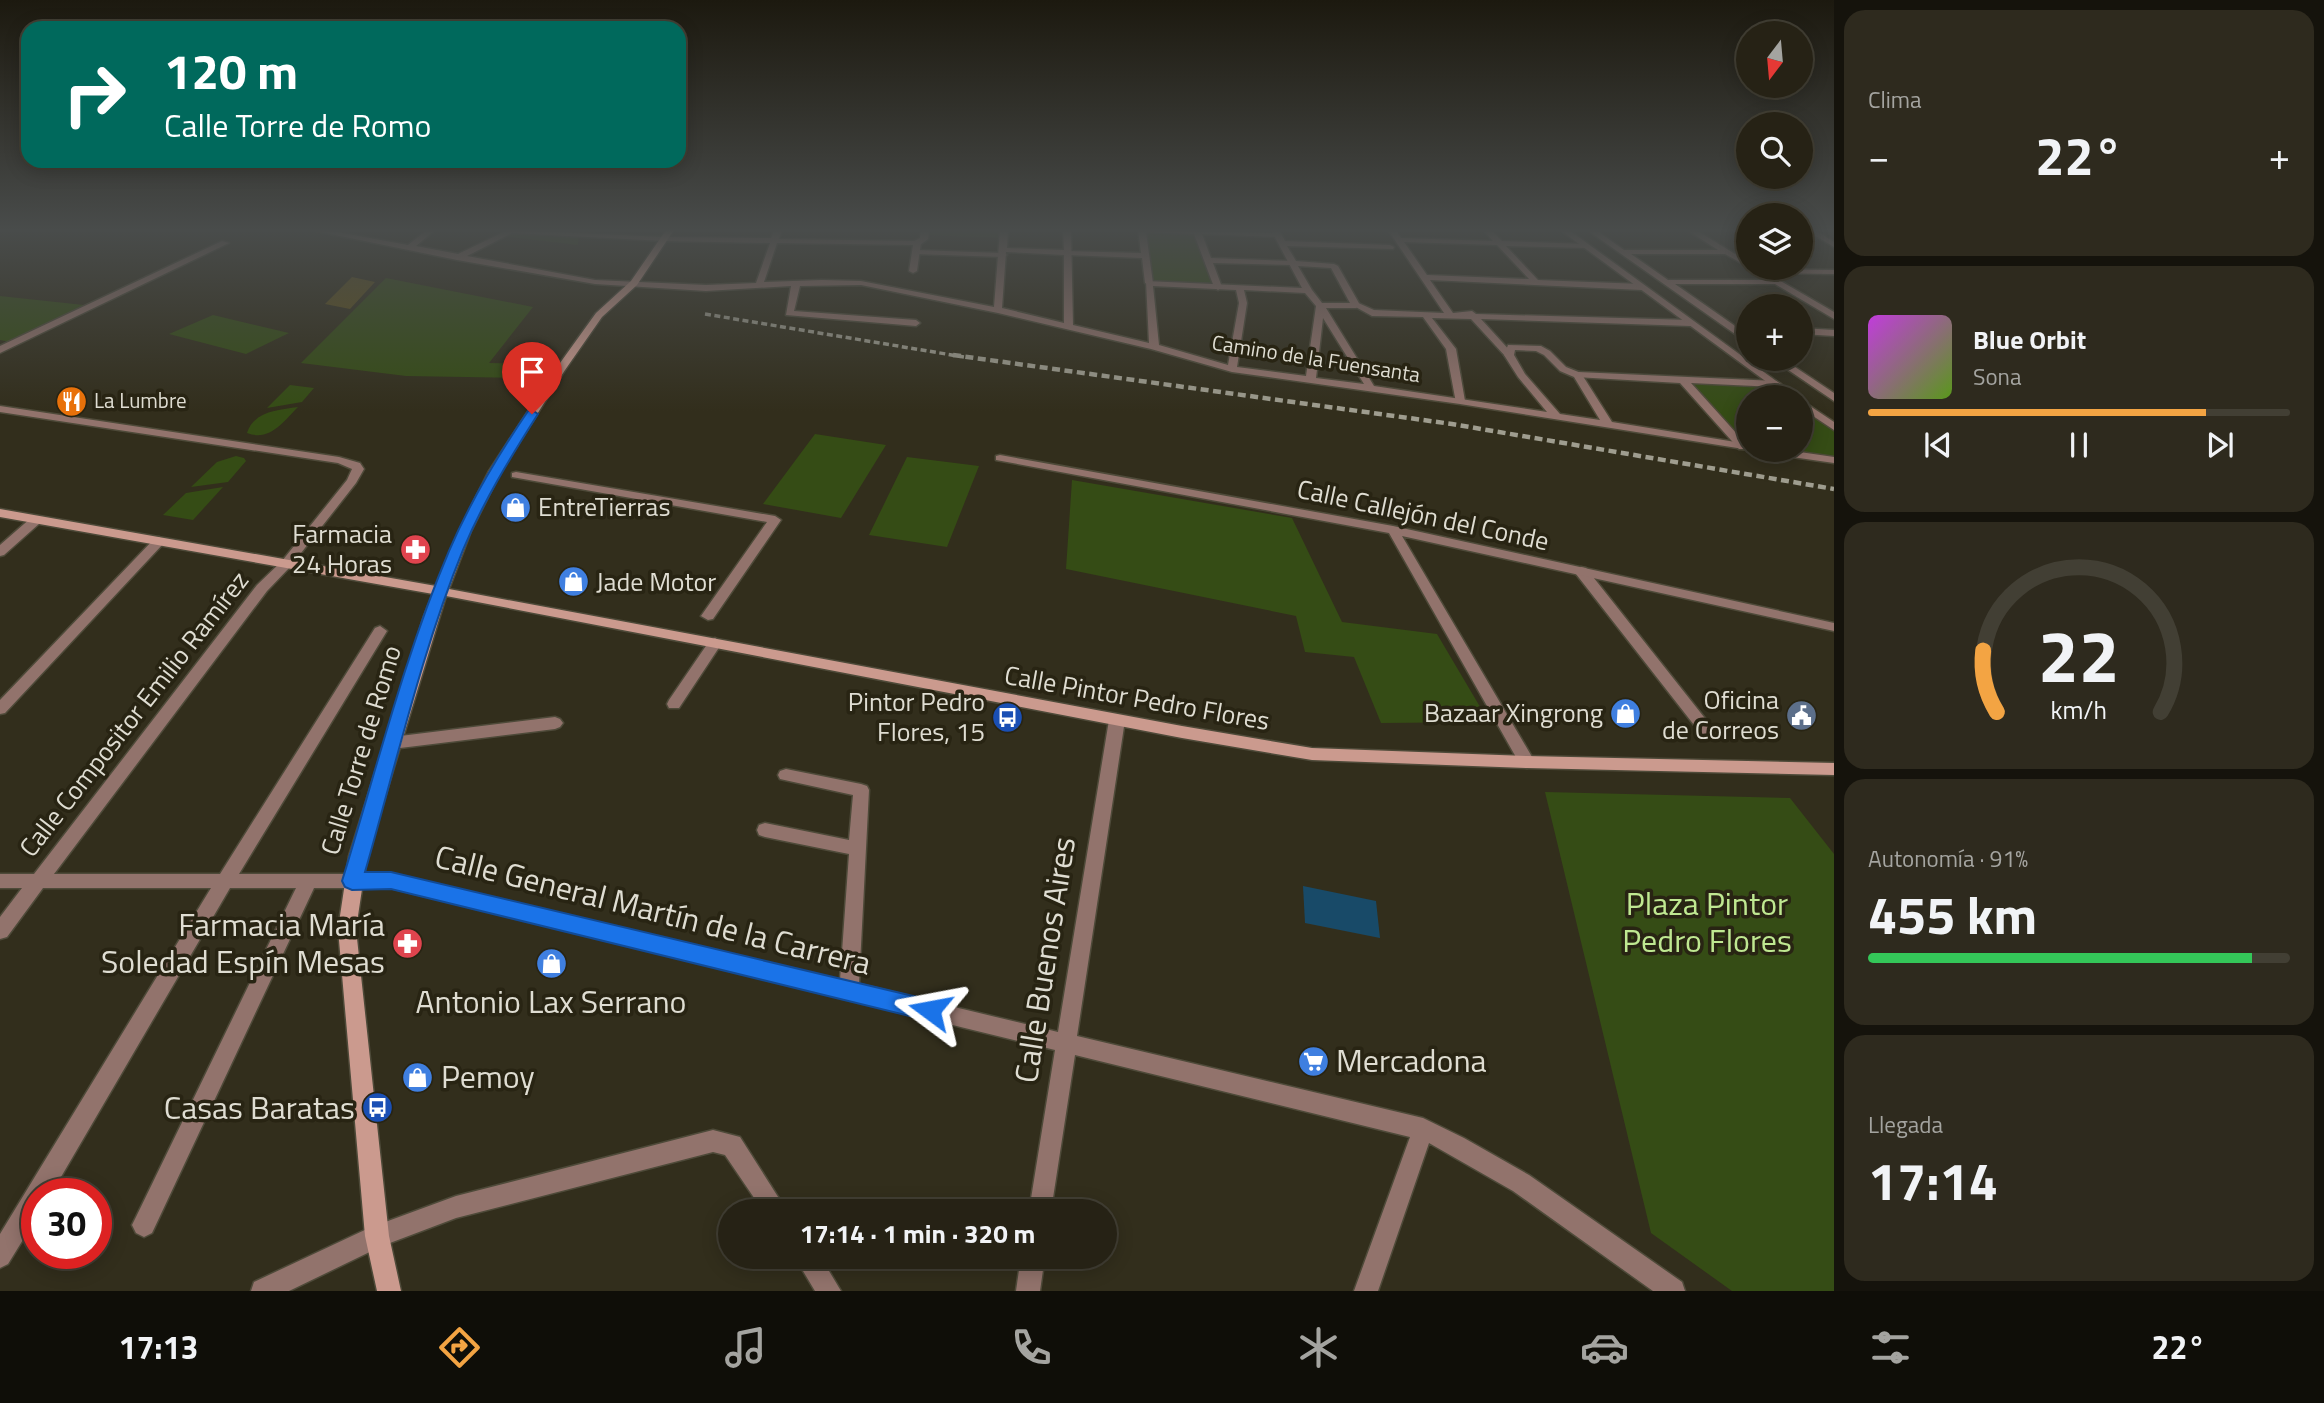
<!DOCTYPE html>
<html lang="es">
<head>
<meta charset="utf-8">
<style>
	:root { --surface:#262215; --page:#2e2a1e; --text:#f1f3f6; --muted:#a4a4a0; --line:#423f34; --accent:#f3a443 }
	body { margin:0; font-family:"Titillium Web",sans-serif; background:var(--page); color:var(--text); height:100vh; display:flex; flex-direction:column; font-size:26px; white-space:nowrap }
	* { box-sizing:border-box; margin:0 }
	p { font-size:23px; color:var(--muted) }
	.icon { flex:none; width:38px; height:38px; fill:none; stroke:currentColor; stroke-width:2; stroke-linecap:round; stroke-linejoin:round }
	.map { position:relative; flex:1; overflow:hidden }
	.panel { display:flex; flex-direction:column; gap:10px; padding:10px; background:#15130c; width:490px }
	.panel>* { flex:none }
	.guide { position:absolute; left:21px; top:21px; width:665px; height:147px; border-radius:21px; box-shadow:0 4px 18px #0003,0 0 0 2px var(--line); background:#00695c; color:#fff; overflow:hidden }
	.needle { width:46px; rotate:196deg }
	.fabs { position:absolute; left:1736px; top:21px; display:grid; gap:14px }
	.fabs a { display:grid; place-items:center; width:77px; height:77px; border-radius:50%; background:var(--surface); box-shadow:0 4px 18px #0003,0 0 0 2px var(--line); font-size:35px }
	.speed { position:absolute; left:21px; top:1178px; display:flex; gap:14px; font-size:35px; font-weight:700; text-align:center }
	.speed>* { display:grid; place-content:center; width:91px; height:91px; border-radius:50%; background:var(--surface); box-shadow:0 4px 18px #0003,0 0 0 2px var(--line); line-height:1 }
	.speed .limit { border:10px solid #d22; background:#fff; color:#111 }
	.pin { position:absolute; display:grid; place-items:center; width:60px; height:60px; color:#fff; margin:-72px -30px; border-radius:50% 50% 50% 0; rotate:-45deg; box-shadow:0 0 7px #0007 }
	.pin .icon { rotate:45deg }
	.me { position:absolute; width:77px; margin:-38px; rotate:283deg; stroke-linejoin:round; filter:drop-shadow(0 0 5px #0008) }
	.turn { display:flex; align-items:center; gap:24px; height:147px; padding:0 28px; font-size:32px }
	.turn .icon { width:91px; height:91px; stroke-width:2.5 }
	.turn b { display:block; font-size:49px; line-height:60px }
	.big { font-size:52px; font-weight:700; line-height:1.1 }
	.panel .card { flex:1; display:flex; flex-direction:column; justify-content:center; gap:10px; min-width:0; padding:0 24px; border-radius:21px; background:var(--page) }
	.panel .dial { align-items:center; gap:0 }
	.dial svg { height:182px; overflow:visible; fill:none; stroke:var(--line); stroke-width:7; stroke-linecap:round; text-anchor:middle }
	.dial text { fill:var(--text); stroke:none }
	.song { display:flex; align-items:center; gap:21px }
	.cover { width:84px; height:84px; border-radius:10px; background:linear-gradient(135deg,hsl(290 70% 55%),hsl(90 70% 35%)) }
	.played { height:7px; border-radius:4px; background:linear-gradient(90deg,var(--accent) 80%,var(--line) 80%) }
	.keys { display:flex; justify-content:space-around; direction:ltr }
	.heat { display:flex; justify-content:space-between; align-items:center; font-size:38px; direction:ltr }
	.charge { height:10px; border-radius:5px; background:linear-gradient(90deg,#34c759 91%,var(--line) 0) }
	.trip { position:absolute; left:718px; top:1199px; width:399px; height:70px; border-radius:35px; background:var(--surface); box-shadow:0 4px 18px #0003,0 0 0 2px var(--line); font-weight:700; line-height:70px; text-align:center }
	.tabs { display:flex; height:112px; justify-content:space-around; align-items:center; background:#0f0e08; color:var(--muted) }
	.tabs .icon { width:49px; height:49px }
	.tabs .selected { color:var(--accent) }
	.tabs b { font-size:32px; color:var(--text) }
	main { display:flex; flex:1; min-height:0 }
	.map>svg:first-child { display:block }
	.green { fill:#354c15 }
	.water { fill:#184a68 }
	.building { fill:#5d501b }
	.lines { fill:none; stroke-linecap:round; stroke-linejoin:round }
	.pedestrian-casing { stroke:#4e4a39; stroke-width:3 }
	.minor-casing { stroke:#4e4a39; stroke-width:3 }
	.secondary-casing { stroke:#4e4a39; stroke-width:3 }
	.pedestrian { fill:#92736c; fill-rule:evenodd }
	.minor { fill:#92736c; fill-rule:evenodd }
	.secondary { fill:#cb9a8e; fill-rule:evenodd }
	.rail-far1 { stroke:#9f9d8f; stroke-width:3.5; stroke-dasharray:6 3.5; stroke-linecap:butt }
	.rail { stroke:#9f9d8f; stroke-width:4.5; stroke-dasharray:8 4.5; stroke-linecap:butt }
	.route { fill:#1a73e8; stroke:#114b97; stroke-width:2 }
	.labels { text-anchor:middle; stroke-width:7; stroke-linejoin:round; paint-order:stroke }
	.far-street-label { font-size:21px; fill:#dfddd2; stroke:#282413 }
	.far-poi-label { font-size:21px; fill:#dfddd2; stroke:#282413; text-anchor:start }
	.poi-label { font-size:26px; fill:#dfddd2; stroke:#282413; text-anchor:end }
	.street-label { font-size:26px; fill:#dfddd2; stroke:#282413 }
	.near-park-label { font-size:32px; fill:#bfe891; stroke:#282413 }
	.near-street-label { font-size:32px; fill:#dfddd2; stroke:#282413 }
	.near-poi-label { font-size:32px; fill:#dfddd2; stroke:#282413; text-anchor:end }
</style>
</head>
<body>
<main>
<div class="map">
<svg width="1834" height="1291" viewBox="0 0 1834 1291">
	<rect width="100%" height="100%" fill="#322e1c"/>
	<path class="green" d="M925,230h79v8l-79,-3z
		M1142,230l55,2 21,55 -69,-4z
		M512,231l67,5 -1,9 -77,-9z
		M386,278l147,29 -44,56 50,1 -9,14 -124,-2 -105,-13z
		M0,296l93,10 -78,37 -15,-3z
		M213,315l76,18 -43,21 -77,-20z
		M1683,380l93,4 17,13h-45v50z
		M290,385l24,3 -12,14 -35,6z
		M1801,403l33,24v33l-69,-10h36z
		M298,407c-14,14 -28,35 -51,26 7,-22 31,-23 51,-26z
		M815,434l71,11 -45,73 -78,-14z
		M236,456l8,2 2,3 -18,21 -37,5 26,-25z
		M907,457l72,9 -32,81 -78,-12z
		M1072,480l220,38 50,104 95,12 52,88 -108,1 -27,-66 -49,-5 -9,-36 -230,-47z
		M223,487l-30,33 -30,-5 23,-22z
		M1545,792l245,6 44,56v437h-102l-81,-58z"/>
	<path class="water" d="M1303,886l73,15 4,37 -75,-15z"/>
	<path class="building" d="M352,277l23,5 -25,27 -25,-5z"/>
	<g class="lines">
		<defs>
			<path id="pedestrian" d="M921,230h8l-1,9 -8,6h-6v-4l6,-3z
				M1138,230l139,3h3v4l-78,-3 9,24 82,3 4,2 -4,2 -80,-2 9,24 -4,3 -4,-3 -20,-53 -48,-2 7,51 -4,2 -4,-2 -3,-25 -75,-3 -4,-2 4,-2 74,2z
				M1388,230h8l5,8 92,3 -10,-11h8l11,11 84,3 4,2 -1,2 -83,-2 32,34 104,4 4,3 -4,3 -212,-10 23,33 19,-2 4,3 215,6 4,3 -4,3 -210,-7 31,34 2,2 -5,3 -3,-1 -35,-38 -39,-1 24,31 9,52 -9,2 -10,-54 -23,-32 -51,-1 -20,-11 4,-3 18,8 70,3zM1404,242l93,3 32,34 -102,-4z
				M917,250l86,3 4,2 -4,2 -89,-3v-4z
				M1758,269l76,1v4l-79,-1 -1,-2z
				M1578,372l198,9 5,3 -5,3 -85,-4 56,62v4h-8l-59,-66 -105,-6v-4z
				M516,472l259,44 6,4 -68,99 -5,1 -7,-4 66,-94 -255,-45v-4z
				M1581,567l5,1 129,163 3,4 -3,4h-10l-129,-165 -1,-3z
				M555,717l5,2 3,4 -3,4 -5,2 -163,20 -5,-2 -3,-4 3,-4 5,-2z"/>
			<path id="minor" d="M311,230h15l82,15 19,-15h8l-19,16 42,8 50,-24 156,7 107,1 3,-8h8l-3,9 138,2 4,2 -4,28 -4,2 -4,-2 4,-26 -136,-2 -13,39 58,-2 39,1 133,26 6,-77h8l-1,18 57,2 -1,-20h8l2,95 76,18 -3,-62 156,7 -31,-58h8l6,11 105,4 4,2 -1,2 -106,-3 9,15 38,3 4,2 22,39 -4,3h-30l48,78 173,26 -29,-35 -14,-22 4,-10 33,1 9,5 16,16 15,6 31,49 136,22 2,6 -290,-46 -228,-32 -81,-23 -153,-36 -137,-28 -61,1 -6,25 122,9 4,3 -4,3 -130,-11 5,-29 -85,5 -111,-7 -138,-24zM512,233l152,8 106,2 -14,40 -50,2 -111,-5 -128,-24zM1006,252l58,3v68l-62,-15zM1298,266l33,2 19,35h-28l-10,-13zM1153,286l83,4 3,13 -11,62 -69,-20zM1244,290l61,3 11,13 -10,70 -69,-9 10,-64zM1323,318l41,66 -48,-6zM1515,350l21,1 8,4 16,16 14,6 26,43 -40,-6 -35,-40 -11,-19z
				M1560,230h9l229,167h-11z
				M1587,230h9l28,20h94l-31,-20h9l52,32v5l-23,-13h-94l37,26h99l-18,-12h9l76,44v7l-59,-35h-100l73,51v7l-3,-1z
				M1806,230h9l19,12v5z
				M222,241l7,2 -229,110v-7z
				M1801,328l33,2v6l-33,-2z
				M1772,359h11l51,34v8z
				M1801,400l33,22v8l-33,-22z
				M0,406l339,51 21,6 4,6 -8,14 -66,84 -23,24 -213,283h166l155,-246 5,-2 7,5 -148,243h152l449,106 9,-126 -84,-17 -6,-2 -2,-5 2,-5 6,-2 84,17 4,-45 -73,-16 -2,-4 2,-4 6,-2 75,15 6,2 2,4 -10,194 199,48 51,-312 3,-4h10l3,4 -48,316 346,82 41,20 65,37 153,107 3,9h-32l-140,-100 -84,-48 -51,148h-24l56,-154 -335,-82 -24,156h-22l26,-161 -664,-162h-77l-162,345 -8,4 -8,-4 -4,-8 4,-8 160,-329h-66l-179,306h-14v23l-29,47 -8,4v-34l211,-346h-168l-36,49 -7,2v-22l22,-29h-22v-14h34l223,-289 25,-24 65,-81 5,-11 -14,-6 -338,-51z
				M1760,450h26l48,7v6l-69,-10z
				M1000,455l393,71 441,97v8l-432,-95 133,226 -2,4 -6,2 -6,-2 -132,-233 -393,-73v-4z
				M36,516l4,1 2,3 -2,3 -36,32 -4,1v-11l32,-28z
				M159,537l6,4 -2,3 -158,169 -5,1v-14l155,-162z
				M715,638l7,5 -43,65h-10l-2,-4 2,-4 41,-60z
				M713,1130l27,7 47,74h-24l-38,-56 -12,-3 -257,66 -74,28 -93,45h-38l3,-9 115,-54 87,-32z
				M794,1256h26l21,35h-26z
				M1021,1256h24l-5,35h-24z"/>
			<path id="secondary" d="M666,230h8l-37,55 -35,32 -37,53 -64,101 -30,60 -22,58 733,137 130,22 215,8 307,7v12l-307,-7 -215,-8 -130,-22 -736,-142 -79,260 -11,73 33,307 12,55h-24l-12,-55 -27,-307 11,-73 75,-240 9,-22 -433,-77v-8l436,77 23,-55 30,-60 66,-101 41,-57 35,-32z"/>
		</defs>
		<use href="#pedestrian" class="pedestrian-casing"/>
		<use href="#minor" class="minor-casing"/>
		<use href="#secondary" class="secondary-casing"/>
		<use href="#pedestrian" class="pedestrian"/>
		<use href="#minor" class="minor"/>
		<use href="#secondary" class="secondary"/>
		<path class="rail-far1" d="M705,314l259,43"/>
		<path class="rail" d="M953,355l499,69 382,65"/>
	</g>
	<linearGradient id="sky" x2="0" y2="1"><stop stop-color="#1c190f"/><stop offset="0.56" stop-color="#494c4b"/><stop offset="1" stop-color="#494c4b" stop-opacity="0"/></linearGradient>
	<rect width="1834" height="411" fill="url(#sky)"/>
	<path class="route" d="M532,410l6,4c-28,44 -55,88 -75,136 -42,103 -67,215 -98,322h26l539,128 8,3 3,7 -3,8 -8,3 -539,-132 -39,1 -7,-3 -3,-6c34,-110 62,-224 107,-330 21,-49 49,-96 79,-140z"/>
	<defs>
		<symbol id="restaurant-disc" viewBox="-11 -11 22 22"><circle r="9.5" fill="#e8710a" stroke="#282413"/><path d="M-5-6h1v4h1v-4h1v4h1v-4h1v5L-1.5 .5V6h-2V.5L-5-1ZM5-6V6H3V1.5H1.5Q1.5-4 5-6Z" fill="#fff"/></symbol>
		<symbol id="shop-disc" viewBox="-11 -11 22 22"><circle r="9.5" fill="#3f7fe0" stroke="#282413"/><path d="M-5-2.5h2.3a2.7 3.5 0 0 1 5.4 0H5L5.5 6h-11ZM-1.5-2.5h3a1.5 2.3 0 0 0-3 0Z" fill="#fff"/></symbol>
		<symbol id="pharmacy-disc" viewBox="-11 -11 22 22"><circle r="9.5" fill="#e0444e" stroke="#282413"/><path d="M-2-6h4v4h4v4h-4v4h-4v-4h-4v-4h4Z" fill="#fff"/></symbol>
		<symbol id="civic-disc" viewBox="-11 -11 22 22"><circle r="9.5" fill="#5c6f8a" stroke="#282413"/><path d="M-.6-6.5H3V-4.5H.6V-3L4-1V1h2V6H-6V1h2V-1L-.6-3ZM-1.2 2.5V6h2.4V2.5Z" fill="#fff"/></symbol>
		<symbol id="bus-disc" viewBox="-11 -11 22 22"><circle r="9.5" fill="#1a4fb4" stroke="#282413"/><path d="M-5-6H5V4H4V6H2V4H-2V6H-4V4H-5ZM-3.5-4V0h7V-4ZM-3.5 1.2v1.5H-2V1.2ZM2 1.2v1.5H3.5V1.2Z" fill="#fff"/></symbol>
		<symbol id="supermarket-disc" viewBox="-11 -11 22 22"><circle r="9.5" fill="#3f7fe0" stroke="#282413"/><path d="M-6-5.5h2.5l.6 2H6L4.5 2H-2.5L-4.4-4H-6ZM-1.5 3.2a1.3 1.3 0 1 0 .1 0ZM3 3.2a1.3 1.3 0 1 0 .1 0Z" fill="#fff"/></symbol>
	</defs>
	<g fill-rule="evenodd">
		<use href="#restaurant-disc" x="54" y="384" width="35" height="35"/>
		<use href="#shop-disc" x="498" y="490" width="35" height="35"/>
		<use href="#pharmacy-disc" x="398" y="532" width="35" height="35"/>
		<use href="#shop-disc" x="556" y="564" width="35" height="35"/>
		<use href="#shop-disc" x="1608" y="696" width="35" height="35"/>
		<use href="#civic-disc" x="1784" y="698" width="35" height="35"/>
		<use href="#bus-disc" x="990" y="700" width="35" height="35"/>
		<use href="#pharmacy-disc" x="390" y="926" width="35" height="35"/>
		<use href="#shop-disc" x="534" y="946" width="35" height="35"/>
		<use href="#supermarket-disc" x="1296" y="1044" width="35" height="35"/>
		<use href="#shop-disc" x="400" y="1060" width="35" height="35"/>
		<use href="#bus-disc" x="360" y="1090" width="35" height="35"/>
	</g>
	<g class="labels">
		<g class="far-street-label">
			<text transform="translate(1316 359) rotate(9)" y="7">Camino de la Fuensanta</text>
		</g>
		<g class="far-poi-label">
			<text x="94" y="408">La Lumbre</text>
		</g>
		<g class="poi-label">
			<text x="538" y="516" text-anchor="start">EntreTierras</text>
			<text x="392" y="543">Farmacia<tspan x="392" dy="30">24 Horas</tspan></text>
			<text x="596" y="591" text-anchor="start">Jade Motor</text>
			<text x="1779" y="709">Oficina<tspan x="1779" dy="30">de Correos</tspan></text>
			<text x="985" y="711">Pintor Pedro<tspan x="985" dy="30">Flores, 15</tspan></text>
			<text x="1603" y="722">Bazaar Xingrong</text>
		</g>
		<g class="street-label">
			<text transform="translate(1423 515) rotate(12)" y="9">Calle Callejón del Conde</text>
			<text transform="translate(1137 698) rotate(10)" y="9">Calle Pintor Pedro Flores</text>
			<text transform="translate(134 714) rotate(-52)" y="9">Calle Compositor Emilio Ramírez</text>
			<text transform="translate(361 750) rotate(-73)" y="9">Calle Torre de Romo</text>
		</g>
		<g class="near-park-label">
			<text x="1707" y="915">Plaza Pintor<tspan x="1707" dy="37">Pedro Flores</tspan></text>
		</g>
		<g class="near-street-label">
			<text transform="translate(653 910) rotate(14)" y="11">Calle General Martín de la Carrera</text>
			<text transform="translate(1045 960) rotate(-81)" y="11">Calle Buenos Aires</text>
		</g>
		<g class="near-poi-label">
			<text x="385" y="936">Farmacia María<tspan x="385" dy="37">Soledad Espín Mesas</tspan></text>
			<text x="551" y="1013" text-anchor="middle">Antonio Lax Serrano</text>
			<text x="1336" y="1072" text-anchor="start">Mercadona</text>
			<text x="441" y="1088" text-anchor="start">Pemoy</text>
			<text x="355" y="1119">Casas Baratas</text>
		</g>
	</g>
</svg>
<div class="fabs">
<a><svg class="needle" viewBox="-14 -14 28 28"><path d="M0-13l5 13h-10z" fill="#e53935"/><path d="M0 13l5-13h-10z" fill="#a4a4a0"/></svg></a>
<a><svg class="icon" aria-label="search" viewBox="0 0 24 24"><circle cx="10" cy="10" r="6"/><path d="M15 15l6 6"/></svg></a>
<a><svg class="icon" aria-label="layers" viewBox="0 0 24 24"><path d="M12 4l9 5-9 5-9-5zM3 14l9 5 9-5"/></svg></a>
<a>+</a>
<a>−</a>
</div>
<div class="speed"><div class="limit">30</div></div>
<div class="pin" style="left:532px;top:414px;background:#d93025"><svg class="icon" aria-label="arrive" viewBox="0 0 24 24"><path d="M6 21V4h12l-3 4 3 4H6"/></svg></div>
<svg class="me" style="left:930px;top:1010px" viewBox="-20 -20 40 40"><path d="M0-17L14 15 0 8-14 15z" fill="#1a73e8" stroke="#fff" stroke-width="4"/></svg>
<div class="trip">17:14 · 1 min · 320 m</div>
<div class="guide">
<div class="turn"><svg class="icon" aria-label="right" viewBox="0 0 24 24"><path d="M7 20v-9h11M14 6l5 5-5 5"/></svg><div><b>120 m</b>Calle Torre de Romo</div></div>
</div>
</div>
<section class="panel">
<div class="card"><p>Clima</p>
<div class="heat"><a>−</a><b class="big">22°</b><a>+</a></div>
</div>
<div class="card">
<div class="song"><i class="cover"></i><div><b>Blue Orbit</b><p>Sona</p></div></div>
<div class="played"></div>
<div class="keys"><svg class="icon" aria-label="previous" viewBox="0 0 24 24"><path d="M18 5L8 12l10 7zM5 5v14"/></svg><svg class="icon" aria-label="pause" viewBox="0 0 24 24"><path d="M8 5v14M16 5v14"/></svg><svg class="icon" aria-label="next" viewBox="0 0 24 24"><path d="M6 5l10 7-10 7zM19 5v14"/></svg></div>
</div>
<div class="card dial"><svg viewBox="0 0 100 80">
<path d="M14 69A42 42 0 1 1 86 69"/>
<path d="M14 69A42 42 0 0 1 8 42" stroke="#f3a443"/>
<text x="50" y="56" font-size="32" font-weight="700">22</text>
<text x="50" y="72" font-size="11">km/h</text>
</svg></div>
<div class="card"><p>Autonomía · 91%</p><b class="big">455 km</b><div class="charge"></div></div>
<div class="card"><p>Llegada</p><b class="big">17:14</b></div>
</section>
</main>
<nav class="tabs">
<b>17:13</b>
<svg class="icon selected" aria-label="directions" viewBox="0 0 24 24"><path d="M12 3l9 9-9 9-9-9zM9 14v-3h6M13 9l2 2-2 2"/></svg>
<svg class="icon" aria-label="music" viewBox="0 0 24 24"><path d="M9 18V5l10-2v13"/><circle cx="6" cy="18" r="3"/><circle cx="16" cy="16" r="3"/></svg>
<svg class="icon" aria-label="phone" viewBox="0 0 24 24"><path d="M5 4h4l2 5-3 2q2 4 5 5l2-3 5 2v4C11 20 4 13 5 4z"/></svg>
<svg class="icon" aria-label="climate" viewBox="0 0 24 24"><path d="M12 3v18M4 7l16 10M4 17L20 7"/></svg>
<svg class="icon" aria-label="car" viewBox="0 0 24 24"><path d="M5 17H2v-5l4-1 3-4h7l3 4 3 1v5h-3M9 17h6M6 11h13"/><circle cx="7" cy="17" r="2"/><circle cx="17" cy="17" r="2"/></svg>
<svg class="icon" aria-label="filters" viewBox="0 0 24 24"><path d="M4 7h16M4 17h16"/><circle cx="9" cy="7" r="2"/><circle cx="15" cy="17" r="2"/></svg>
<b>22°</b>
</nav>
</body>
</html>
